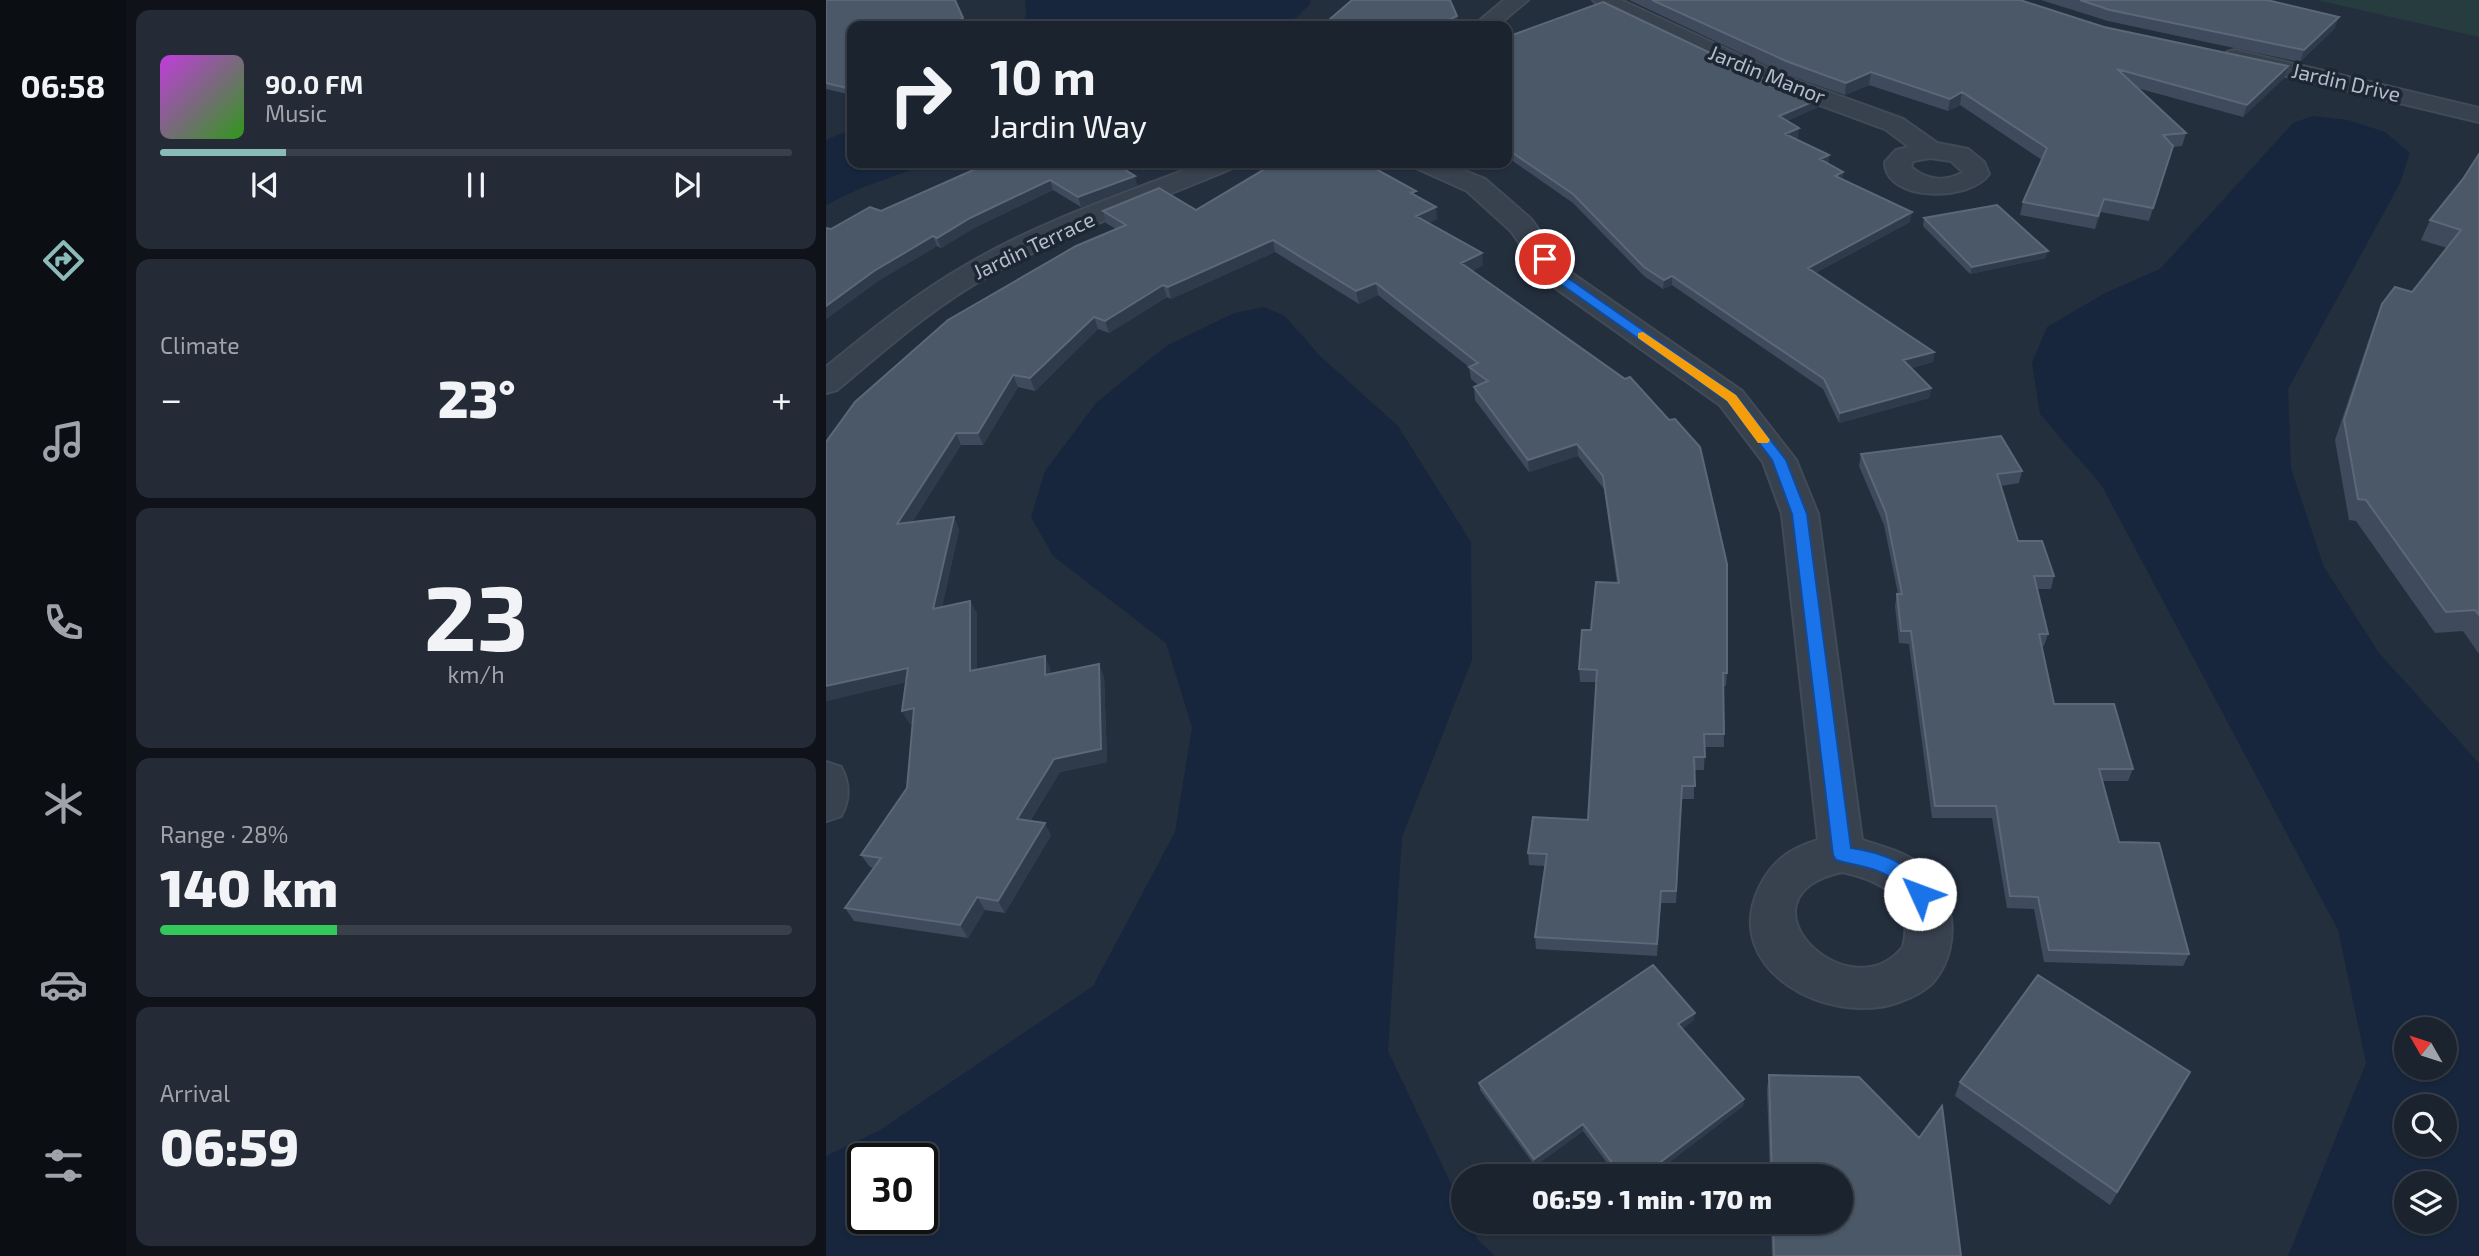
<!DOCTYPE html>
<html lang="en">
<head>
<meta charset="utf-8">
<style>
	:root { --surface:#1b232e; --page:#242b36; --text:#f1f3f6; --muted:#a0a4aa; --line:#39404a; --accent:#8bbbb9 }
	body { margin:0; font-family:"Exo 2",sans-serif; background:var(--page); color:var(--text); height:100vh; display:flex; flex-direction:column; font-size:26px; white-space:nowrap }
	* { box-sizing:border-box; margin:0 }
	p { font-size:23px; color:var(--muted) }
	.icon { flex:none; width:38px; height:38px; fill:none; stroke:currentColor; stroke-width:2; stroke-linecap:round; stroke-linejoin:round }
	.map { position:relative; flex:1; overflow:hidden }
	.details { display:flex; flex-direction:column; gap:10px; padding:10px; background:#0f1319; width:700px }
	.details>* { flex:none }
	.banner { position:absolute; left:21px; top:21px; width:665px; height:147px; border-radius:14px; box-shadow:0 2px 5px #0004,0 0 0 2px var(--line); background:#1b232e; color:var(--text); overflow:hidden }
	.needle { width:46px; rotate:309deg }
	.controls { position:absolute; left:1568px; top:1017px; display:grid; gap:14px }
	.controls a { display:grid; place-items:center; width:63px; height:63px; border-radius:50%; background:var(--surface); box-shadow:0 2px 5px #0004,0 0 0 2px var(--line); font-size:35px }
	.speed { position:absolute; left:21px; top:1143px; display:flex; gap:14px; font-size:35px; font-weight:700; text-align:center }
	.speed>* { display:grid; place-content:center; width:91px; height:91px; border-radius:50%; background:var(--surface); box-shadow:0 2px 5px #0004,0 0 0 2px var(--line); line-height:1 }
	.speed .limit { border:4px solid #111; border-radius:10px; background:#fff; color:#111 }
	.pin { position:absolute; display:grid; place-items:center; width:60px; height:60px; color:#fff; margin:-30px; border:4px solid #fff; border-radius:50%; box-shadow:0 2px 7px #0007 }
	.me { position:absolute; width:77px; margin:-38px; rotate:313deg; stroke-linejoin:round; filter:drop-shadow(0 0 5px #0008) }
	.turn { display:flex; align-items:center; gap:24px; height:147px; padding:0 28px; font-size:32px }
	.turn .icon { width:91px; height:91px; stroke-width:2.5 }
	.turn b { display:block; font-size:49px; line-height:60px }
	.big { font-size:52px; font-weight:800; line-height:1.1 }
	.details .widget { flex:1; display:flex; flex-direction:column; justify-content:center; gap:10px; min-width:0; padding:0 24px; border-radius:14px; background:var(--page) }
	.details .dial { align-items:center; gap:0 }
	.dial b { font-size:91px; line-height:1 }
	.song { display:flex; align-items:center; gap:21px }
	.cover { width:84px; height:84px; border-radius:10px; background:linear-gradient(135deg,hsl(290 70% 55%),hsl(110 70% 35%)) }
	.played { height:7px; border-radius:4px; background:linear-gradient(90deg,var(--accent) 20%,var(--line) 20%) }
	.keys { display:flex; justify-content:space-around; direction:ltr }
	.heat { display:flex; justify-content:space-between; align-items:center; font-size:38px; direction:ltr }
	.charge { height:10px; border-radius:5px; background:linear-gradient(90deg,#34c759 28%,var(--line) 0) }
	.trip { position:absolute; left:625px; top:1164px; width:402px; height:70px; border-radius:35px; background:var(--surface); box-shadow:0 2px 5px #0004,0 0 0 2px var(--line); font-weight:800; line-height:70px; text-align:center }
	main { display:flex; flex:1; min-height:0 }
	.menu { display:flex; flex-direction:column; width:126px; justify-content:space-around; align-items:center; background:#0b0e12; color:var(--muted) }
	.menu .icon { width:49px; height:49px }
	.menu .current { color:var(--accent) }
	.menu b { font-size:32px; color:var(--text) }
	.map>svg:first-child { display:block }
	.green { fill:#263c3f }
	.water { fill:#17263c; fill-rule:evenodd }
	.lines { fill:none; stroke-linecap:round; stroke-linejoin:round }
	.street-casing { stroke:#414a57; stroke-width:4 }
	.street { fill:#38414e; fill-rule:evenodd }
	.wall { fill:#3f4b5c }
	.shaded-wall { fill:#2f3b4b }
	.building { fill:#4b5868; stroke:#5c6777; stroke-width:2 }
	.route { fill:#1a73e8; stroke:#114b97; stroke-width:2 }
	.slow { fill:#f59e0b }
	.labels { text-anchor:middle; stroke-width:7; stroke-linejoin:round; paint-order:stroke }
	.far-street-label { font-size:21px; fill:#b4bcc9; stroke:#1d2633 }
</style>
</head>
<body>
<main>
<nav class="menu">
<b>06:58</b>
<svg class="icon current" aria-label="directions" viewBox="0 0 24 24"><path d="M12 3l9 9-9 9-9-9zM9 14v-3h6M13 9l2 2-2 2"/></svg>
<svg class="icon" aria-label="music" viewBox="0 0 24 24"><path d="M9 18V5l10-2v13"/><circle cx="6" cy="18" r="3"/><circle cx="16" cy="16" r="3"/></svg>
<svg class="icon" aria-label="phone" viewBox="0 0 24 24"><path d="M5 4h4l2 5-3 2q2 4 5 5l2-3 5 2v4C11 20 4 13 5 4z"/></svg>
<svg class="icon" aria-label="climate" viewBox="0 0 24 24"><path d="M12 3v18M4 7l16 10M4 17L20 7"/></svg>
<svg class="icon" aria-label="car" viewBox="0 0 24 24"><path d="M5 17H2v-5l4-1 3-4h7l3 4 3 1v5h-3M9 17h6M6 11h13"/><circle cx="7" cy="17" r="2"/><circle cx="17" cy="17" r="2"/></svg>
<svg class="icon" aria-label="filters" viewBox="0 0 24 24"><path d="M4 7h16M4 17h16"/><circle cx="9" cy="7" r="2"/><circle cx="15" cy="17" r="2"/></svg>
</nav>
<section class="details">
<div class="widget">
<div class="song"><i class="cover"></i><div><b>90.0 FM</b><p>Music</p></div></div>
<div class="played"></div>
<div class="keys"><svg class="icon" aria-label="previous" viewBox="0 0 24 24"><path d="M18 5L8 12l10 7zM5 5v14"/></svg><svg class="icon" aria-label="pause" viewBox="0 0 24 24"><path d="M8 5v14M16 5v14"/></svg><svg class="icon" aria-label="next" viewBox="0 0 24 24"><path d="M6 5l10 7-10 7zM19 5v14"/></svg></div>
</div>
<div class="widget"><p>Climate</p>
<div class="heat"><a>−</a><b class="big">23°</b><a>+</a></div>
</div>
<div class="widget dial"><b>23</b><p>km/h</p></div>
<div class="widget"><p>Range · 28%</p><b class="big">140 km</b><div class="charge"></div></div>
<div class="widget"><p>Arrival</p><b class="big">06:59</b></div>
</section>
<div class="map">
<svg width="1653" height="1256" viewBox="0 0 1653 1256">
	<rect width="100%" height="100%" fill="#242f3e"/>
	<path class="green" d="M1491,0h162v37z"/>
	<path class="water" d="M199,0h285l1,3 -14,14 -17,9h-259l5,-10z
		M1487,116l35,4 37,12 25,21 -10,30 -112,206 3,79 33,99 55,86 100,110v493h-191l78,-193 -28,-133 -236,-444 -62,-72 -8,-51 15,-36 58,-34 55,-24 133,-146zM1619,1029v39h-39v-39zM1619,1106v38h-39v-38zM1619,1183v39h-39v-39z
		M26,129v34h78l-69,25 -35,17v-65z
		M438,307l21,9 34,39 79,71 73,116 1,118 -70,177 -14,214 75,158v13h6l9,18 17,16h-669v-100l54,-26 213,-144 82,-154 17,-105 -26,-84 -113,-87 -22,-39 14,-46 51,-68 70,-57 68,-33zM96,1158v60h-59v-60z"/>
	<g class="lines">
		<defs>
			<path id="street" d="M678,0h24l-31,26h-24z
				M767,0h28l163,76 119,43 34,24 31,6 16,13 5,12c-19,28 -104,28 -104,-12l11,-12 13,-3 -24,-18 -117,-43 -171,-82zM1104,158l21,3 12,11c-17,11 -37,8 -52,-5l2,-6z
				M1409,50l244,58v14l-252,-60 -3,-5 3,-5z
				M376,163h35l-4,5c-81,34 -166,64 -243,107 -56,31 -104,74 -153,115l-11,3v-26c45,-37 91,-74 142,-103 73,-43 156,-70 234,-101z
				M586,163h34l39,16 46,40 36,51 175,121 54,69 22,54 44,326c19,6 38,11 55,22 38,25 46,82 18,118 -9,11 -22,17 -36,22 -69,25 -179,-31 -140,-114 13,-27 30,-39 59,-48l-36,-326 -19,-52 -43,-57 -173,-123 -36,-51 -44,-40 -51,-23zM1016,872c42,9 73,27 61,75 -55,68 -174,-50 -61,-75z
				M0,762l15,5c9,17 9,33 0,49l-15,5z"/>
		</defs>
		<use href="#street" class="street-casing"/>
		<use href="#street" class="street"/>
	</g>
	<path class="wall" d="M0,0l139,24 -3,2h-110v69l-26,-6z
		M803,0h391l84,27 180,51 -41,39 -106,-29 49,45 -4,13 -9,1 -24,74 -48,-9 -6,17 -75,-14 3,-13 19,-42 -82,-55 -12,6 -79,-26 -24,10 -60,-21z
		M1215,0h226l68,28 -35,34 -192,-41z
		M681,37l260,43 52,19 -1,8 -31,14 11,16 -3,2 34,16 -1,9 15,8 -1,8 68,42 -95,51 119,79 -1,10 -22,6 20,20 -2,10 -90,25 -16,-34 -151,-104 -9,4 -19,-13 -71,-73 -66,-46z
		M1653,154v500l-16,-23 -28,2 -79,-112 -7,-1 -14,-80 39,-116 8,-20 30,-12 35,-44 -26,-8 9,-20 33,-41z
		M163,163l137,8 11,14 -56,22 -28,-17 -79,38 -33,20 -4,-2 -59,35 -52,38v-91l5,1 50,-18z
		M591,197l20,22 -9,4 55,42 -11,6 153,108 102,294 -1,13h-3l1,61h-19l-1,23h-10v29h-12l-6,104h-15l-4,53 -121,-7 -1,-12 10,-71 -16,-1 -1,-12 60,-33 8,-138h-16l-1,-13 12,-39 26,-47 -13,-94 -26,-33 -49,16 -54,-72 -1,-13 4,-2 -7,-6 -2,-12 -91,-72 -19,9 -84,-52 -104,47 -4,-2 -58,36 -11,-4 -63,62 -17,-4 -35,58h-22l-49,77 42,-5 5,13 -17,77 28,-6 7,13v55l73,-1v6l54,2 3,86 -47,10 -30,49 21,14 -46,78 -20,-3 -17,28 -114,-17 -9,-13 29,-40 -4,-1 -9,-12 46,-67 6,-65 -3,1 -8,-13 4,-29 -80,19v-259l290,-213 -10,-6 -3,-12 93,-1z
		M1098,218l122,40 -76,16 -47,-48z
		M1035,454l161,17 -3,12 -18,3 17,55 36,35 -3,13h-14l11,45 -4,12h-2l12,58 79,65 -5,12h-26l17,61 70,112 -6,12 -139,-4 -10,-53 -27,-1 -15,-90h-60l-23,-174 -10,-1 -4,-37 2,-12h1l-14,-69 -25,-59z
		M868,1020l-12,9 62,70 -1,7 -92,70h-34l-34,-45 -48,35 -55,-76 -1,-7z
		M943,1075l192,181h-189l-1,-34h70v-46h-71l-3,-87z
		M1134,1082l223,4 -73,119 -155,-109z"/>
	<path class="shaded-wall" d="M631,16l1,9 -3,1h-19z
		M1513,17l-4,11 -35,34 4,-12z
		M137,18l2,6 -3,2h-10z
		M1462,66l-4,12 -41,39 4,-12z
		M1045,72l-2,13 -24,10 1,-12z
		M1136,92l-2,13 -12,6 2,-12z
		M993,99l-1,8 -40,18 1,-9z
		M973,128l-1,9 -13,6v-9z
		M1003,155l-1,9 -8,-5z
		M294,163h26l-27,11 -3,-10z
		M1017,172l-1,9 -7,-5z
		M309,176l2,9 -56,22 -3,-10z
		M224,180l3,10 -79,38 -33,20 -4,-10 33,-20z
		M1278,199l-3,13 -6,17 3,-13z
		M610,207l1,12 -19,9 -2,-12z
		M1086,212l-2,10 -103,55 1,-9z
		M107,236l4,10 -59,35 -52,38v-13l48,-35z
		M447,240l2,12 -104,47 -3,-12z
		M1222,251l-2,7 -76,16 2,-7z
		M656,253l1,12 -20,10 -2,-12z
		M846,276v9l-9,4 1,-9z
		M550,283l2,12 -19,9 -3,-13z
		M337,285l4,12 -58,36 -4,-12z
		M268,317l4,12 -63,62 -5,-13z
		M1108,352l-1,10 -31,8 1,-10z
		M187,375l5,12 -35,58 -5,-12z
		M1105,388l-2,10 -90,25 1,-10z
		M130,433l5,12 -58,92 -6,-13z
		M751,444l1,12 -49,16 -1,-12z
		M128,517l5,13 -20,92 -6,-13z
		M144,601l7,13v69l-7,-12z
		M219,656l5,12 1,20 -6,-13z
		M273,664l5,12 3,86 -47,10 -37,59 -6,-12z
		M82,668l7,12 -89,21v-15z
		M88,708l8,13 -12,3 -8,-13z
		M219,823l6,12 -46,78 -7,-12z
		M151,897l8,13 -17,28 -8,-13z
		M869,1013l-1,7 -16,12v-8z
		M918,1099l-1,7 -92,70h-9z
		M757,1124v7l-48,35 -1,-7z"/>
	<path class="building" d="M0,0h129l8,18 -11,8h-100v62l-1,1 -25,-6z
		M526,0h98l7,16 -21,10h-114z
		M826,0h368l84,27 184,39 -41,39 -130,-36 69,64 -23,2 10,11 -20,62 -49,-9 -6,17 -75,-14 24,-54 -85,-56 -12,7 -79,-27 -25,11 -60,-22z
		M1254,0h187l72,17 -35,33 -194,-40z
		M777,2l164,78 52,19 -40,17 20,12 -14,6 44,21 -9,4 23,13 -8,4 77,36 -104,56 126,84 -31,8 28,28 -91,25 -16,-34 -152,-103 -8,4 -20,-13 -71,-73 -66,-45v-112z
		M1653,154v461l-4,-5 -29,2 -80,-112 -8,-1 -14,-79 38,-116 13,-17 17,5 49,-62 -31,-10 33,-41z
		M163,163h131l-4,1 19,12 -57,21 -28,-17 -80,38 -33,20 -4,-2 -59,35 -48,35v-78l5,1 39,-22 11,4z
		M449,163h81l18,5 42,23 -5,2 25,14 -20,9 66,37 -21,10 164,116 5,-2 39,43 6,-1 25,28 27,117v109h-4l1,61h-20l1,23h-11l1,29h-13l-6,105h-15l-4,53 -122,-7 12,-83 -19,-1 5,-36 55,3 9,-150 -18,-1 3,-39h9l5,-48 23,1 -16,-107 -26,-32 -49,16 -54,-73 14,-6 -19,-14 9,-4 -102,-80 -20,8 -83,-51 -105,47 -5,-2 -58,36 -11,-4 -64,61 -17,-3 -35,58h-22l-59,91 57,-7 -21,92 37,-8v70l75,-15v19l54,-11 2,85 -47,10 -37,60 28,4 -47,78 -21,-4 -17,28 -115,-17 36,-50 -20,-3 46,-67 7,-80 -12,3 6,-43 -82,18v-244l29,-40 93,-82 128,-74 50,-21 -23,-14 56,-23 37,22z
		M1171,205l51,46 -76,16 -48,-49z
		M1175,436l21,35 -25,3 21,67h24l12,35h-20l14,58h-9l15,70h60l19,65h-34l20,73 40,1 30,111 -140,-4 -11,-53 -28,-1 -14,-90h-61l-24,-175h-10l-4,-37h5l-16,-81 -25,-59z
		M827,965l42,48 -17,11 66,75 -102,77h-20l-39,-52 -49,35 -55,-76z
		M1212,975l152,97 -73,120 -157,-110z
		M943,1075l90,2 60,61 23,-32 19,150h-187l-1,-34h68v-46h-69z"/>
	<path class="route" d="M715,256h8l12,17 175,122 50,65 21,54 44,334c30,4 64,16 78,46l-2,5c-17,6 -24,-14 -37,-22 -17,-11 -35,-11 -54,-17l-3,-5 -41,-341 -20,-54 -45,-59 -175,-123 -13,-19z"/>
	<path class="slow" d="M817,332l93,63 34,45 -2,3h-10l-31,-42 -89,-63v-5z"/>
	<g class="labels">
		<g class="far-street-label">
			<text transform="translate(941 75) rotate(22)" y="7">Jardin Manor</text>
			<text transform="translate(1520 83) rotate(13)" y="7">Jardin Drive</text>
			<text transform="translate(208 246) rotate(-25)" y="7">Jardin Terrace</text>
		</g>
	</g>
</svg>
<div class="controls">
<a><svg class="needle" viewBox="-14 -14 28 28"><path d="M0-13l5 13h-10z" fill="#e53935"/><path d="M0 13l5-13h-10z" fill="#a0a4aa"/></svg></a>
<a><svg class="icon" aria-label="search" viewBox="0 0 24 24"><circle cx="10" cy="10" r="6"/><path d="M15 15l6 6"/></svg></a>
<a><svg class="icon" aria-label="layers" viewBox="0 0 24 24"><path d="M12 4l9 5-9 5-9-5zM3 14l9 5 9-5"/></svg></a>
</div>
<div class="speed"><div class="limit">30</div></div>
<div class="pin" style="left:719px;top:259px;background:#d93025"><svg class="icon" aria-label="arrive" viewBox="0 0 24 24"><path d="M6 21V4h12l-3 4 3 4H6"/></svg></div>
<svg class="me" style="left:1094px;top:894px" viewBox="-20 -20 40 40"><circle r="19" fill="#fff"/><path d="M0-13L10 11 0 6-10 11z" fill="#1a73e8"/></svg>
<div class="trip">06:59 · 1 min · 170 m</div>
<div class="banner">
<div class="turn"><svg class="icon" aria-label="right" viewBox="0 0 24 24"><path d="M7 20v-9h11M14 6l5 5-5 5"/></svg><div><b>10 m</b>Jardin Way</div></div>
</div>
</div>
</main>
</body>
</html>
